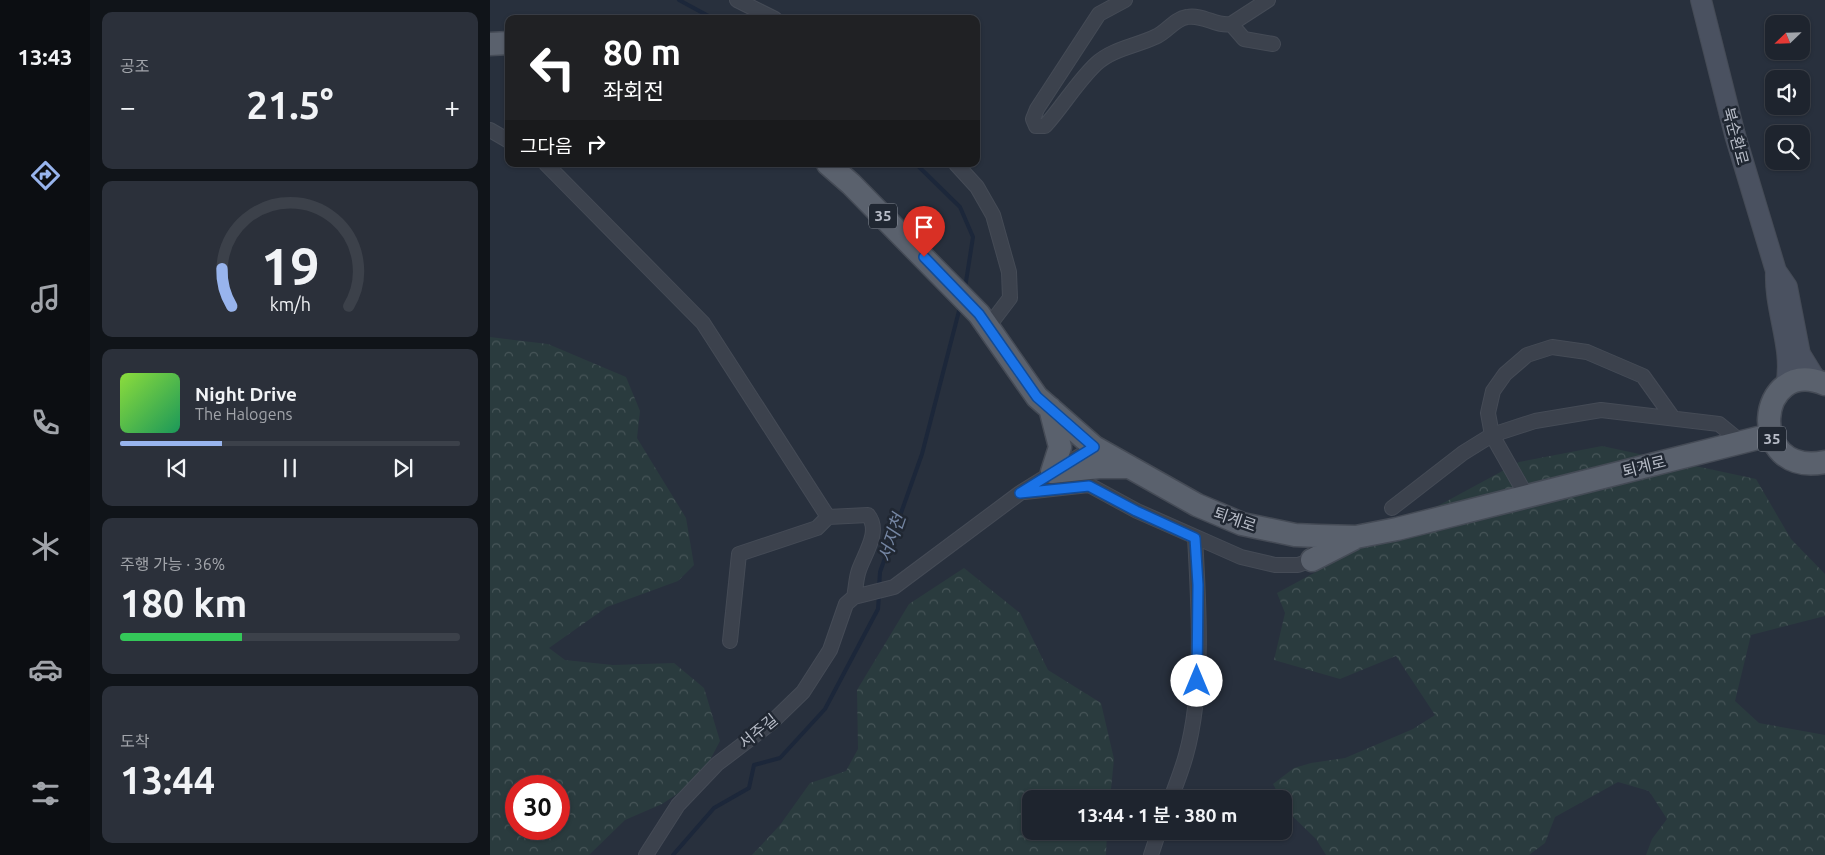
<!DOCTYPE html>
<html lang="ko">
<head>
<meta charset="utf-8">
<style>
	:root { --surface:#1e242e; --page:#2b303a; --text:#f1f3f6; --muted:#a1a4aa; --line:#3c414a; --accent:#98b4ed }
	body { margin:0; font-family:Ubuntu,"Noto Sans KR",sans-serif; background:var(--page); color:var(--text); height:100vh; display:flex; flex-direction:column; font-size:19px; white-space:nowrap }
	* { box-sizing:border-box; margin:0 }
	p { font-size:16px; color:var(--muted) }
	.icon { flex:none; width:28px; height:28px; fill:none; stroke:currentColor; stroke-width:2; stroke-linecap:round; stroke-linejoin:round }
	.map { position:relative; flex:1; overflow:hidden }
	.details { display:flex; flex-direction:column; gap:12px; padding:12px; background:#101419; width:400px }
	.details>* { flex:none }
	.guide { position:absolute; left:15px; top:15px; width:475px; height:152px; border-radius:10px; box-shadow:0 1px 4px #0004,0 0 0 1px var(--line); background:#202124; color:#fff; overflow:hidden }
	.needle { width:32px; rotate:247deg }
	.tools { position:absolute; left:1275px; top:15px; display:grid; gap:10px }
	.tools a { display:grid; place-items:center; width:45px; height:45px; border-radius:10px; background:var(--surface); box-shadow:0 1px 4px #0004,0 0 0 1px var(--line); font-size:25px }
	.speed { position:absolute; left:15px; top:775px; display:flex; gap:10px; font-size:25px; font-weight:700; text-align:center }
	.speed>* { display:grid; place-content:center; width:65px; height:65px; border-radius:50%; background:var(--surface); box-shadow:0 1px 4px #0004,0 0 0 1px var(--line); line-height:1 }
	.speed .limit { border:8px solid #d22; background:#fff; color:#111 }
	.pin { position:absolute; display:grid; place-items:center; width:42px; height:42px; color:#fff; margin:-51px -21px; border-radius:50% 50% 50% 0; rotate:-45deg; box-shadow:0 0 5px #0007 }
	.pin .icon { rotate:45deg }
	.me { position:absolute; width:55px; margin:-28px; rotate:0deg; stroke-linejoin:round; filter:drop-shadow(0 0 4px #0008) }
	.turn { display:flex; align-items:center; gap:18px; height:105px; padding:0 15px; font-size:22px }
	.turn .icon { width:65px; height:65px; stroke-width:2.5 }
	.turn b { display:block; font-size:35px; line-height:42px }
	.then { display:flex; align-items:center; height:48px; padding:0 15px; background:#0003; gap:10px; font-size:19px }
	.big { font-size:38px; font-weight:600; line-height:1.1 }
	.details .tile { flex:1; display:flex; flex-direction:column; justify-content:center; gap:8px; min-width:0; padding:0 18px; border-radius:10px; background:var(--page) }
	.details .dial { align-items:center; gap:0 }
	.dial svg { height:130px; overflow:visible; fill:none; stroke:var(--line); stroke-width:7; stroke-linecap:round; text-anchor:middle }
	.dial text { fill:var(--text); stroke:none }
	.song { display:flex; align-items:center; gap:15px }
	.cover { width:60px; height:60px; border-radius:8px; background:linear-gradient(135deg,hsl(90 70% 55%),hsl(150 70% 35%)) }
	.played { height:5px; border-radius:2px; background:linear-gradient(90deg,var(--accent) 30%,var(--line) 30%) }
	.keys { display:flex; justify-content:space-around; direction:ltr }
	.heat { display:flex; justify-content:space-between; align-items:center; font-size:28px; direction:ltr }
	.charge { height:8px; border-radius:4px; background:linear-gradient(90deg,#34c759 36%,var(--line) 0) }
	.trip { position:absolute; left:532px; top:790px; width:270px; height:50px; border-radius:10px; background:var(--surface); box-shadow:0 1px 4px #0004,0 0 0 1px var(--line); font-weight:600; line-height:50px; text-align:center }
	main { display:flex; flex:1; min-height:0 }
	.tabs { display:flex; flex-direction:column; width:90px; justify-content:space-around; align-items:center; background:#0c0e12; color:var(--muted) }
	.tabs .icon { width:35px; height:35px }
	.tabs .on { color:var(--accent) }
	.tabs b { font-size:22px; color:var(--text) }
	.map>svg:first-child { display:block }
	.forest { fill:url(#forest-crowns); fill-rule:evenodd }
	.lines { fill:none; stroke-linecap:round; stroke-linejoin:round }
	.stream { stroke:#1c273a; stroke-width:4 }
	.street-casing { stroke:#454b56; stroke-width:16 }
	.secondary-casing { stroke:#454b56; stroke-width:22 }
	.primary-casing { stroke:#454b56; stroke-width:25 }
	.street { stroke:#3c424d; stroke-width:14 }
	.secondary { stroke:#4a5160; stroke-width:20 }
	.primary { stroke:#5a616d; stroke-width:22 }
	.route-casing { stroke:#114b97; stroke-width:12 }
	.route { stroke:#1a73e8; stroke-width:9 }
	.labels { text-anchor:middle; stroke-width:5; stroke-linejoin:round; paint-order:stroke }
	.shield { fill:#202732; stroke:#8a909b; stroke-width:1 }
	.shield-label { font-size:15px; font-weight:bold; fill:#b8bdc8 }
	.street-label { font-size:16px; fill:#b8bdc8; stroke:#202732 }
	.water-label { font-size:18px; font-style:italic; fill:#7586a3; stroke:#202732 }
</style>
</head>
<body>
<main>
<nav class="tabs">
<b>13:43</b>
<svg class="icon on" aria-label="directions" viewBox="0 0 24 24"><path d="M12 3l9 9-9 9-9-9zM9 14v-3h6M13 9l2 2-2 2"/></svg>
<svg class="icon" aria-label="music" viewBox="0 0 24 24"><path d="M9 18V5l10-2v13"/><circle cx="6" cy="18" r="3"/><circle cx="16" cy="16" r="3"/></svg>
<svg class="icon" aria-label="phone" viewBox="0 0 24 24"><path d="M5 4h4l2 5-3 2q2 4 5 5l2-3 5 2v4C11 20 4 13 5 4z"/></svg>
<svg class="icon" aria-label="climate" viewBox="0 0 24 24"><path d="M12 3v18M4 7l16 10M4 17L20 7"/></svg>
<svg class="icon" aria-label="car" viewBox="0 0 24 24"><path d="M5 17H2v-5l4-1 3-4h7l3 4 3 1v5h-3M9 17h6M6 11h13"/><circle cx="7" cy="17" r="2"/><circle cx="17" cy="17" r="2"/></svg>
<svg class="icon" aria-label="filters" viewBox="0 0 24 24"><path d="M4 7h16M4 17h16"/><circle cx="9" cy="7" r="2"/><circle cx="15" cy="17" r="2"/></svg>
</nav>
<section class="details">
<div class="tile"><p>공조</p>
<div class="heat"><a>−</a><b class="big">21.5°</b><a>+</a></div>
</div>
<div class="tile dial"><svg viewBox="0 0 100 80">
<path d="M14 69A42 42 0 1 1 86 69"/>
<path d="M14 69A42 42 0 0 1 8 46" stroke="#98b4ed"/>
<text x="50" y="56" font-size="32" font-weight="700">19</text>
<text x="50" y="72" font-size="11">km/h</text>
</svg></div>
<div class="tile">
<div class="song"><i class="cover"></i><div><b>Night Drive</b><p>The Halogens</p></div></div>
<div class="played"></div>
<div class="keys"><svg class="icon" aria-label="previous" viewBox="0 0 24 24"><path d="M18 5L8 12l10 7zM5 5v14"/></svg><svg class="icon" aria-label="pause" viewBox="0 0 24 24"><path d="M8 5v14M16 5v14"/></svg><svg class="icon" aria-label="next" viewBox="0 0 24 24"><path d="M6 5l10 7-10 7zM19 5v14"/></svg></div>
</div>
<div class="tile"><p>주행 가능 · 36%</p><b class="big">180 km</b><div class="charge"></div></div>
<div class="tile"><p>도착</p><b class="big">13:44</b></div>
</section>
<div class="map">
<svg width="1335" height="855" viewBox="0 0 1335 855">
	<defs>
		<pattern id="forest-crowns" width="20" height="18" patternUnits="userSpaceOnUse" patternTransform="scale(1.25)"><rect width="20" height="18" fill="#2a3b3e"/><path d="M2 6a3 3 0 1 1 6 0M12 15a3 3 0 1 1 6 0" fill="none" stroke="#475558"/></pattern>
	</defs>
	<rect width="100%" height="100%" fill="#28303d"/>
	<path class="forest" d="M0,337l58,7 78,33 14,34 -3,27 49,80 8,47 -16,16 -71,26 -58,41 16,12 48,5 61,-2 30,25 16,53 -20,38 -38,25 -37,16 -36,35h-99zM26,786h43v43h-43z
		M1112,446l154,33 35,60 34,35v42l-74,19 -16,66 24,22 66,12v120h-179l6,-16 15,-20 -18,-28 -31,-9 -63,35 -10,26 -16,12h-203l-10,-16 -30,-29 -2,-11h-3l-8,-15 21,-16 17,-5 34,-5 68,-29 22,-14 -39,-59 -56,23 -66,-19 11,-47 -8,-20 242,-131z
		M474,568l56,45 28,57 53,33 13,56 -4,40h-79v32h76l-1,24h-354l28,-30 30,-42 36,-12 12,-22 -1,-59 52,-86z"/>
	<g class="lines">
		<path class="stream" d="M189,0l35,19
			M426,164l44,43 13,30 -8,51
			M389,588l1,-16 42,-118 38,-147
			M183,855l41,-47 35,-20 5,-23 26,-7 45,-49 53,-100 1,-14"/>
		<defs>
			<path id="street" d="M247,0l38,19
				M635,0l-26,14 -62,95 -4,10 3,7h9c18,-20 32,-44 51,-62 16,-15 40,-18 59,-27 12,-5 19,-18 32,-20 16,-3 30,10 44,7l13,15 29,5
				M741,24l37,-24
				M0,130l19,11
				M56,164l157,159 125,194
				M466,164l21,23 16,28 16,57 1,26 -22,29
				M535,492l64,-7 48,26 104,46 34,8h23l14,-5 1,-6
				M1036,495l-34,-60 -4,-22 5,-22 12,-17 22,-19 25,-8 35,5 56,24 30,42
				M902,508l71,-55 29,-18 43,-14 66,-11 118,14 22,18
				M240,641l9,-87 78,-26 11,-11 40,-2c13,16 -3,38 -9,55 -3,8 -3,18 -5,27l40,-10 126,-94 74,-46
				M681,799c5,-15 11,-29 15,-44 18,-64 13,-150 9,-217
				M156,855l32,-50 39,-41 54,-41 32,-31 27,-42 16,-46 8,-7
				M661,855l8,-24"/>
			<path id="secondary" d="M1211,0l34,135 41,136
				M1296,386c8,-39 -12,-75 -10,-115l11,16 13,67 16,26"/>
			<path id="primary" d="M0,44l19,-1
				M338,164l23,20 128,130 58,83 57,50 103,58 45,19 53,11 23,1 38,1 41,-8 373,-94
				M1335,384c-69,-29 -80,94 0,78
				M560,408l10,39 -8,25 47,-5h28
				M822,560l41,-21"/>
		</defs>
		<use href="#street" class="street-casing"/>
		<use href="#secondary" class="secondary-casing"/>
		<use href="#primary" class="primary-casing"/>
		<use href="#street" class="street"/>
		<use href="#secondary" class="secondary"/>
		<use href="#primary" class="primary"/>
	</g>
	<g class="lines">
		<defs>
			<path id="route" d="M434,257l55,57 58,83 57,50 -74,46 69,-7 47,25 59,27 3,47 -1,96"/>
		</defs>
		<use href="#route" class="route-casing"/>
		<use href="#route" class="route"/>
	</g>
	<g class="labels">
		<g class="shield">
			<rect x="379" y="203.5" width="28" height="25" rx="4"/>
			<rect x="1268" y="426.5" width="28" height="25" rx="4"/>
		</g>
		<g class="shield-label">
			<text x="393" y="221">35</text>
			<text x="1282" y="444">35</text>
		</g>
		<g class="street-label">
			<text transform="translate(1246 136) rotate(75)" y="6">북순환로</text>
			<text transform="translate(1154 466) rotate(-14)" y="6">퇴계로</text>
			<text transform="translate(745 519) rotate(19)" y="6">퇴계로</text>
			<text transform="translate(268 731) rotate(-39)" y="6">서주길</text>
		</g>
		<g class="water-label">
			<text transform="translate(402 538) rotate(-71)" y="6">서지천</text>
		</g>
	</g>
</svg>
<div class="tools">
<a><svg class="needle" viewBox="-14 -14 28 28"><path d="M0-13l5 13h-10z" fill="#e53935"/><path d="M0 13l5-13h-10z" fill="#a1a4aa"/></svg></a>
<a><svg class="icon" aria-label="sound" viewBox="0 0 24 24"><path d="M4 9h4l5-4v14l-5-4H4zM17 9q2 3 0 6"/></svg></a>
<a><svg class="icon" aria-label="search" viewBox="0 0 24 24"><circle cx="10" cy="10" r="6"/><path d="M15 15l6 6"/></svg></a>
</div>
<div class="speed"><div class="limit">30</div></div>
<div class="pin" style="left:434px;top:257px;background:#d93025"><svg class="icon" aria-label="arrive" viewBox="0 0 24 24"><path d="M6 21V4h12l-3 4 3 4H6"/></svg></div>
<svg class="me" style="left:707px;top:681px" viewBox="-20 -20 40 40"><circle r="19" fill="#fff"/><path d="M0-13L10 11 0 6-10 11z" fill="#1a73e8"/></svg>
<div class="trip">13:44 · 1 분 · 380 m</div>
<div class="guide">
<div class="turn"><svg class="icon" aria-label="left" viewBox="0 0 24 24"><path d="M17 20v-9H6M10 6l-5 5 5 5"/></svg><div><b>80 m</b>좌회전</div></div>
<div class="then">그다음<svg class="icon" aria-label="right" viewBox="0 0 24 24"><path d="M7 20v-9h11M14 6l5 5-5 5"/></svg></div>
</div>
</div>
</main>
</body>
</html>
